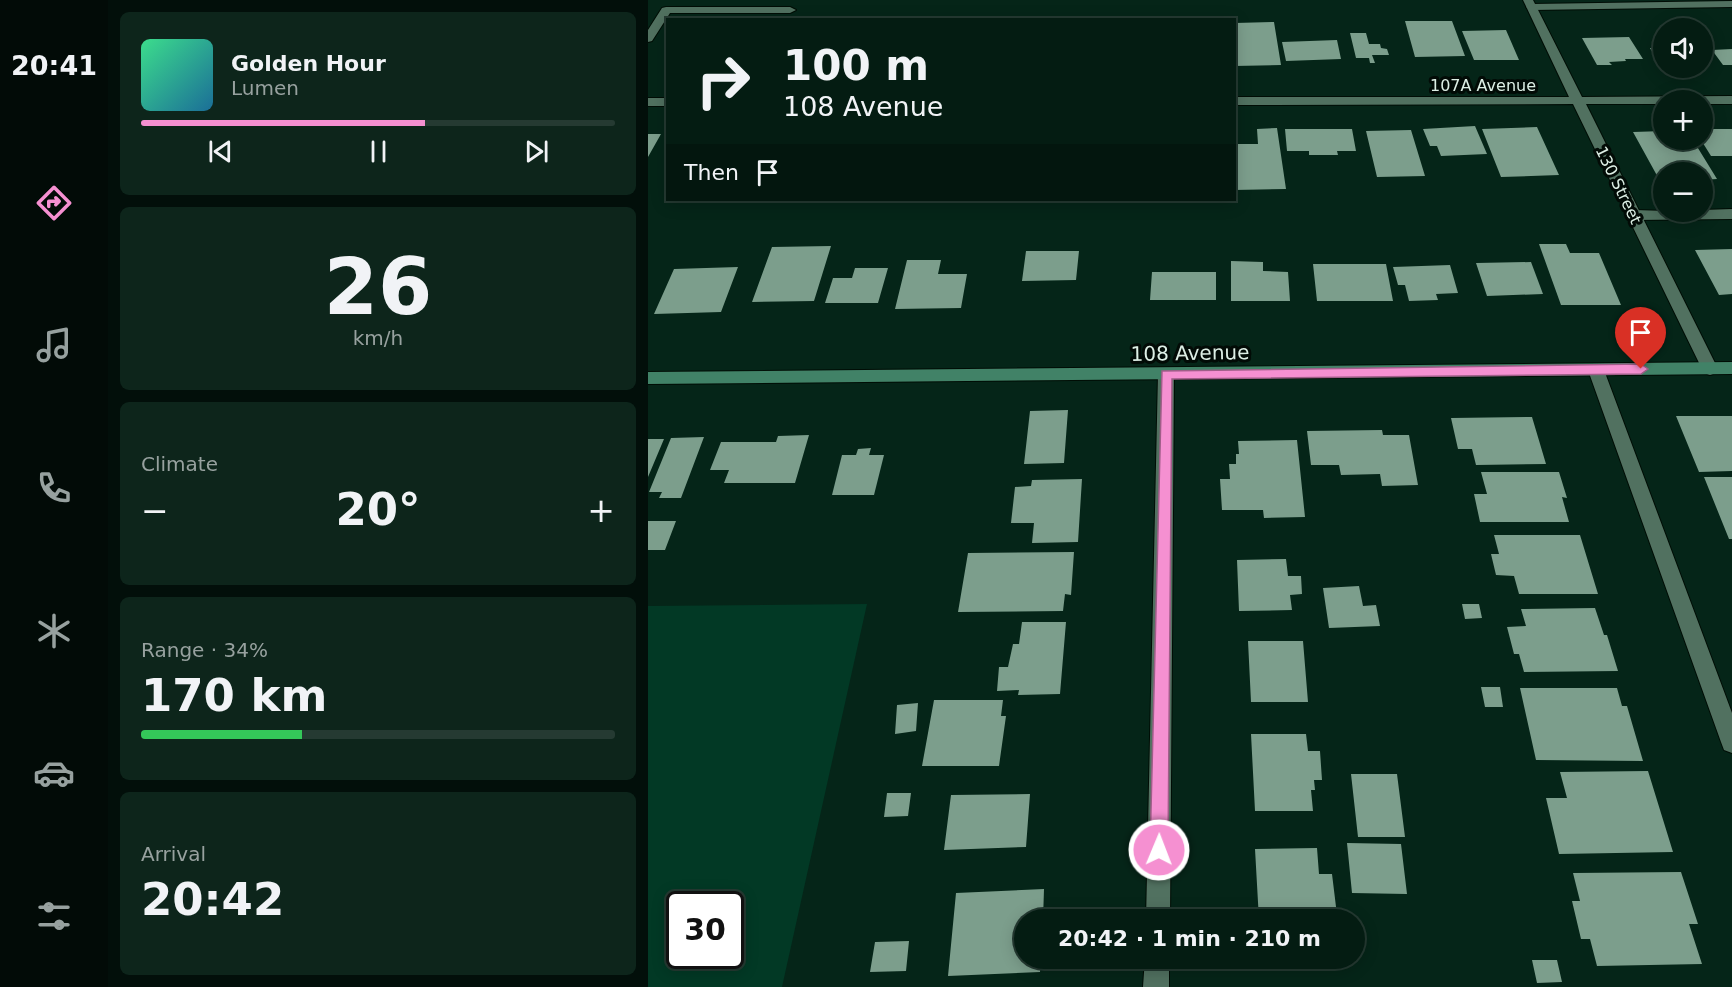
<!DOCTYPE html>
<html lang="en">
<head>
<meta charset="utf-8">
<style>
	:root { --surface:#041c12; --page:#0d251b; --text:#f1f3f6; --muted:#97a19f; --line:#253a32; --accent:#f590d1 }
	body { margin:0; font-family:"DejaVu Sans",sans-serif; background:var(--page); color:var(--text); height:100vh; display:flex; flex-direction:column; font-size:22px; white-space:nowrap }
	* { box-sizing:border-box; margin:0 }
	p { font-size:20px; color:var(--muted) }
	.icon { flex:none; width:33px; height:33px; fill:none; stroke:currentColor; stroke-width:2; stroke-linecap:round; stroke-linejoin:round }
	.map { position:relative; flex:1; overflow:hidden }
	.panel { display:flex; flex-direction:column; gap:12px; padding:12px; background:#020f0a; width:540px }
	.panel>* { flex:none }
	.banner { position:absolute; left:18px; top:18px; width:570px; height:183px; border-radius:0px; box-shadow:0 3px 15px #0003,0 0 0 2px var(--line); background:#041c12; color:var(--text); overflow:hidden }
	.buttons { position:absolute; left:1005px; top:18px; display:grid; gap:12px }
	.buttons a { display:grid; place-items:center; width:60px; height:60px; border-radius:50%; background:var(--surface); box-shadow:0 3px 15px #0003,0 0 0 2px var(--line); font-size:30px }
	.speed { position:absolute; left:18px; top:891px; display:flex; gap:12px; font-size:30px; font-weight:700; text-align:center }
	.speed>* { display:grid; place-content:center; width:78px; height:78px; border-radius:50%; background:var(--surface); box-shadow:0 3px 15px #0003,0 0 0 2px var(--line); line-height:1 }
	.speed .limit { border:3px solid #111; border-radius:9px; background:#fff; color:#111 }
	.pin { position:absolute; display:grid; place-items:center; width:51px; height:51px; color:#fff; margin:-62px -26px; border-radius:50% 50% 50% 0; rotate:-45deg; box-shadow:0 0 6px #0007 }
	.pin .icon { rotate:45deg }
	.me { position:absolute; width:66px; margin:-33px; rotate:1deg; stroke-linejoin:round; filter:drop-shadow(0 0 4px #0008) }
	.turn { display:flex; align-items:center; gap:21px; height:126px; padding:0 18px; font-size:27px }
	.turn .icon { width:78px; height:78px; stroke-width:2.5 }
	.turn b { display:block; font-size:42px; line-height:51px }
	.then { display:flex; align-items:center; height:57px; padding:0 18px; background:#0003; gap:12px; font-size:22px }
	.big { font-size:45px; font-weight:600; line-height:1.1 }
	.panel .widget { flex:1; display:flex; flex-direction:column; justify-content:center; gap:9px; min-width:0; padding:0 21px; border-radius:9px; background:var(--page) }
	.panel .dial { align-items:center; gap:0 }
	.dial b { font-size:78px; line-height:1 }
	.song { display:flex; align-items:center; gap:18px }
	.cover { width:72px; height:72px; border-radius:9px; background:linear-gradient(135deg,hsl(150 70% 55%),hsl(200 70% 35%)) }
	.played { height:6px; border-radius:3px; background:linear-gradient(90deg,var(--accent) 60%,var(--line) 60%) }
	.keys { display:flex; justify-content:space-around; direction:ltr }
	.heat { display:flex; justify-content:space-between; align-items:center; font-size:33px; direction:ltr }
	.charge { height:9px; border-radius:4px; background:linear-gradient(90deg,#34c759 34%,var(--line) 0) }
	.trip { position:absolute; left:366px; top:909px; width:351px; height:60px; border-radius:30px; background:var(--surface); box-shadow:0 3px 15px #0003,0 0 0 2px var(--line); font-weight:600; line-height:60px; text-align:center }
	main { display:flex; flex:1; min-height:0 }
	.menu { display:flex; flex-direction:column; width:108px; justify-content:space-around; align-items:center; background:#020b07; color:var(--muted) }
	.menu .icon { width:42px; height:42px }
	.menu .active { color:var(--accent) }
	.menu b { font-size:27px; color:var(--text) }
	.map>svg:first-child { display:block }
	.green { fill:#023925; fill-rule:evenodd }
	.building { fill:#7c9e8c }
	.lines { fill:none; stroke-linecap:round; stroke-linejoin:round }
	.service-casing { stroke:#000d05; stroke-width:2 }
	.minor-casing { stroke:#000d05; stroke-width:2 }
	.secondary-casing { stroke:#000d05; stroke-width:2 }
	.service { fill:#517160; fill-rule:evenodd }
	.minor { fill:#517160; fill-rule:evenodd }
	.secondary { fill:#418267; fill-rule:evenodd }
	.route { fill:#f590d1; stroke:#9f5e88; stroke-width:1.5 }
	.labels { text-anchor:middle; stroke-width:6; stroke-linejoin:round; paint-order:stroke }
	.far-street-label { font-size:16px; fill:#ddefe5; stroke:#020b06 }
	.street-label { font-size:20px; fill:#ddefe5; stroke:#020b06 }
</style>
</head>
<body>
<main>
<nav class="menu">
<b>20:41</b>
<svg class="icon active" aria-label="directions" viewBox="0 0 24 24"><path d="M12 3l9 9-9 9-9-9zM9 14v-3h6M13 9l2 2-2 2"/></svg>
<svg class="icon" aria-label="music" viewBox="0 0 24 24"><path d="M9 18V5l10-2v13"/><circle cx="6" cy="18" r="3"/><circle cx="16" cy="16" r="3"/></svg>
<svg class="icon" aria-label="phone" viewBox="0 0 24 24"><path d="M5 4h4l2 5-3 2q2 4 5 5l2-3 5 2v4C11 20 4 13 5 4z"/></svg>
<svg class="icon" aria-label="climate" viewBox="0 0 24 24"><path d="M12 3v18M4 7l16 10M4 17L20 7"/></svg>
<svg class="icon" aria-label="car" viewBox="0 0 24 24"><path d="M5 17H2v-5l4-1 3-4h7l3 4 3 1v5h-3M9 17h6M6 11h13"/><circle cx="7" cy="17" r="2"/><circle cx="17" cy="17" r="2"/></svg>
<svg class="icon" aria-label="filters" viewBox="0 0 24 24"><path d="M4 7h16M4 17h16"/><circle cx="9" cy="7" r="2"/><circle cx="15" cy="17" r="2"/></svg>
</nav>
<section class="panel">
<div class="widget">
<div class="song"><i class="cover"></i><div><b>Golden Hour</b><p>Lumen</p></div></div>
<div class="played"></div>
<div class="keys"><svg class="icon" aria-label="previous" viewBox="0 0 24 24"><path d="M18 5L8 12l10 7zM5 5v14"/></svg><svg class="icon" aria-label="pause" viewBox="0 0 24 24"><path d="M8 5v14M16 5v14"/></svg><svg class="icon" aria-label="next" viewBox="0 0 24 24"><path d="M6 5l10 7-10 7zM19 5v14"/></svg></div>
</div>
<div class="widget dial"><b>26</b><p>km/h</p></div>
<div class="widget"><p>Climate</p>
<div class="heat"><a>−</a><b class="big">20°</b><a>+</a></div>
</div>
<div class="widget"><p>Range · 34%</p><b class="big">170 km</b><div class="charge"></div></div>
<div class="widget"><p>Arrival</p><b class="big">20:42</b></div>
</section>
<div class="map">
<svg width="1084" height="987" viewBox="0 0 1084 987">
	<rect width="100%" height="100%" fill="#052518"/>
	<path class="green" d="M219,604l-85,383h-134v-381zM32,904h50v52h-50z"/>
	<path class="building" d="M757,21h47l13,35 -50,1z
		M626,22l7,43 -47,1v-16h4l-3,-27z
		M858,30l13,30h-45l-12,-29z
		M702,33h16l3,11h11l1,4 6,1 2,6h-17l3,8h-5l-1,-5h-13z
		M981,37l14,22h-18l1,2 -17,1 3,3h-15l-15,-27z
		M689,40l4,19 -55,2 -4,-19z
		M1012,46h4v18h-5l-9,-16h12z
		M1084,49v16h-9l-11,-15z
		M827,126l12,28 -46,2 -4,-10h-7l-7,-17z
		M889,127l22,48 -58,2 -19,-48z
		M629,128l9,61 -52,1v-46h24l-1,-15z
		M637,129h67l4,22h-19l1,4h-29v-4h-22z
		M1054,129h30v27h-21l-10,-16z
		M763,130l14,46 -48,1 -11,-46z
		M1016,131v9h29l24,39 -15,1v-8h-38v9h-4l-27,-49z
		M0,134h13l-13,23z
		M891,244h27l4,9h29l22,52h-60z
		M183,246l-17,55 -62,1 20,-55z
		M1084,249v45l-13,1 -24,-45z
		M378,251h53l-3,29 -54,1z
		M259,260h34l-3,14h29l-6,34 -66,1z
		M583,261l32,1v9l25,1 2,29h-59z
		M883,262l12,32 -56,2 -11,-33z
		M665,264h73l7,37h-76z
		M802,265l8,28 -22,1 2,6 -29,1 -4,-16h-7l-5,-18z
		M90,267l-17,45 -67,2 20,-45z
		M207,268h33l-10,35h-53l8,-25h19z
		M504,272h64v28h-66z
		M420,410l-4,53 -40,1 6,-53z
		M1028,416h56v55l-33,1z
		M884,417l14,47 -70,1 -4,-16h-14l-7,-31z
		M734,430l1,5h26l9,50 -36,1 -2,-12 -39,1 -2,-10h-28l-4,-34z
		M161,435l-14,48h-71l5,-13h-19l11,-28h55l2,-6z
		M56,437l-23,61h-22l3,-6h-13l22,-54z
		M0,439h16l-16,38z
		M649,440l8,77 -41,1 -1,-8h-41l-2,-31h10l-1,-15h7v-10h3l-1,-13z
		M223,448l-2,7h15l-10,40h-42l10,-40h14l2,-6z
		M833,472h78l8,26 -5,-1 7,25h-89l-6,-28h13z
		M1056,477h28v62h-3z
		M434,479l-4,63 -46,1 2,-20h-23l4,-36 16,-1 1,-6z
		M0,521h28l-11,29h-17z
		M846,535h86l18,59h-79l-5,-18 -18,-1 -5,-21h8z
		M426,552l-3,43 -6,-1 -2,17 -105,1 10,-59z
		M638,559l2,17h13l1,18 -12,1 2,15 -53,1 -2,-51z
		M711,586l4,20 13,-1 4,21 -51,2 -6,-40z
		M814,604h17l3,14 -17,1z
		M947,608l9,27h3l11,36 -94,1 -5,-18h-5l-7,-27 19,-1 -5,-17z
		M374,622h44l-6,72 -42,1 1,-5 -22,1 2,-24h9l5,-23h6z
		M600,641h55l5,61h-57z
		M833,687h19l3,20h-18z
		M872,688h97l5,18h5l16,55 -107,-1z
		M286,700h69l-2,16h5l-7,50h-77z
		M270,703l-2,28 -21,3 2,-29z
		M603,734h55l2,17h12l2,29h-8l1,10h-4l2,21h-58z
		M1000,771l25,81 -114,2 -13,-56h21l-7,-26z
		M703,774h46l8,63h-47z
		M239,793h24l-3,23 -24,1z
		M382,794l-4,53 -82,3 7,-55z
		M699,843l54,1 6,50 -55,-1z
		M669,848l2,26h13l5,41 -13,1v4h-65l-4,-71z
		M1033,872l17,52h-9l13,40 -105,2 -7,-27h-9l-9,-38h8l-7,-28z
		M396,889l-1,31h-19v38h17l-1,14 -92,4 8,-83z
		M261,941l-3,30 -36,1 5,-30z
		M884,960h25l5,22 -25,1z"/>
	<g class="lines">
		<defs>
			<path id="service" d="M1084,1v6l-200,3 -6,-3 6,-3z
				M18,7h124l6,3 -6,3h-120l-18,28 -4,1v-12l14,-22z
				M1084,209v10l-98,1 -7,-5 7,-5 68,2v-2z"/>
			<path id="minor" d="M875,0h10l49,97 150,-1v8h-30v-4h-38v4h-78l132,265 -2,4 -6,2 -6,-2 -2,-4 -129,-265 -339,1v-8h335z
				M0,98h20v8h-20z
				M948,364l6,2 2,4 128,343v40l-8,-3 -3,-8 -133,-372 2,-4z
				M518,368l6,2 2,4 -4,546h-24l12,-546 2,-4z
				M497,958h24v29h-26z"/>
			<path id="secondary" d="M1084,362v12l-1084,10v-12z"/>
		</defs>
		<use href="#service" class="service-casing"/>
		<use href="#minor" class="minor-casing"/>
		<use href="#secondary" class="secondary-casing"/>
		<use href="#service" class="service"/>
		<use href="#minor" class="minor"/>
		<use href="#secondary" class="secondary"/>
	</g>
	<path class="route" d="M993,364l7,5 -7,5 -469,5 -4,471 -3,7 -6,2 -6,-2 -3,-7 12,-479z"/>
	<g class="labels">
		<g class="far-street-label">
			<text x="835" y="91">107A Avenue</text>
			<text transform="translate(971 185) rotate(64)" y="6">130 Street</text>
		</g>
		<g class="street-label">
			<text transform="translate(542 353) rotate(-1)" y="7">108 Avenue</text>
		</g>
	</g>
</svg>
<div class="buttons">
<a><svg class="icon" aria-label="sound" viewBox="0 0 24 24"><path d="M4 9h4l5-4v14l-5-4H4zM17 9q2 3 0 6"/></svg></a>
<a>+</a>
<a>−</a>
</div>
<div class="speed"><div class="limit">30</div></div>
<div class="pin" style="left:993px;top:369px;background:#d93025"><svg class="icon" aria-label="arrive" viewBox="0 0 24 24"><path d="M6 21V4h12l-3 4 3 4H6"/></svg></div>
<svg class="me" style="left:511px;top:850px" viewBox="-20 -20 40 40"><circle r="17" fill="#f590d1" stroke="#fff" stroke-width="3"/><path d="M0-11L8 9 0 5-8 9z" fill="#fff"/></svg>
<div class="trip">20:42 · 1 min · 210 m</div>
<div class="banner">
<div class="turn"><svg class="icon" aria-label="right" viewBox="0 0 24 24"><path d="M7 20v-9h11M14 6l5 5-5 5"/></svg><div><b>100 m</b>108 Avenue</div></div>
<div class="then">Then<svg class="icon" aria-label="arrive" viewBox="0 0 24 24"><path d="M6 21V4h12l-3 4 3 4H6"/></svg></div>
</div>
</div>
</main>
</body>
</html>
